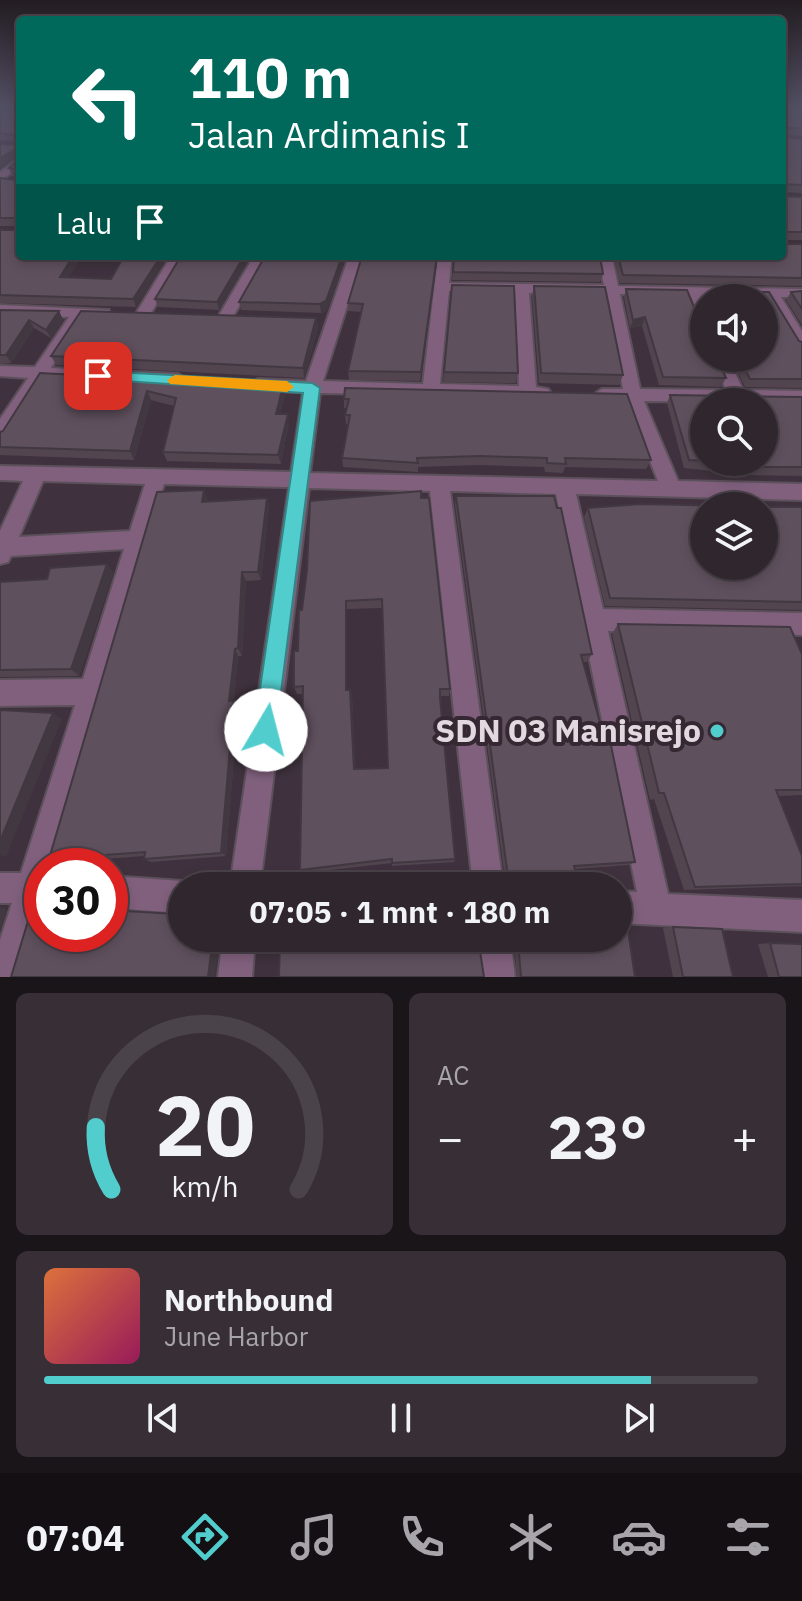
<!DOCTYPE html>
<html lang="id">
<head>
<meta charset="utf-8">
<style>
	:root { --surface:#2f262e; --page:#372e36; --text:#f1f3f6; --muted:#a7a5aa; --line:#4a434a; --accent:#52cdce }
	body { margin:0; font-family:"IBM Plex Sans",sans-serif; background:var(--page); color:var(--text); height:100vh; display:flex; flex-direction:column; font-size:30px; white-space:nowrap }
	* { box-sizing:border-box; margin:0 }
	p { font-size:26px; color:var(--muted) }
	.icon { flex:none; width:44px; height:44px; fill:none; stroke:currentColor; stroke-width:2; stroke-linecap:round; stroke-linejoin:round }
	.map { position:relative; height:977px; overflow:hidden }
	.details { display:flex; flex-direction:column; gap:16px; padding:16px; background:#1a1519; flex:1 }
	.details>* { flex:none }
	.top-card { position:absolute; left:16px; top:16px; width:770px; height:244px; border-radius:8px; box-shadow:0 4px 12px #0003,0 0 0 2px var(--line); background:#00695c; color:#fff; overflow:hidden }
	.fabs { position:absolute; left:690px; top:284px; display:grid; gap:16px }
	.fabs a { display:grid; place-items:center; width:88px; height:88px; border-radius:50%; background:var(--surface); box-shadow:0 4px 12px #0003,0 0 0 2px var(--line); font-size:40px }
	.speed { position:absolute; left:24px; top:848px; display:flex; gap:16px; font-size:40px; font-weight:700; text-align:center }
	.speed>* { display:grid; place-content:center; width:104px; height:104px; border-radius:50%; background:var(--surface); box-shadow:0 4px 12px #0003,0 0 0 2px var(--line); line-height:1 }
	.speed .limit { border:12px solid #d22; background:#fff; color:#111 }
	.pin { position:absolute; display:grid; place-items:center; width:68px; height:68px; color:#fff; margin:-34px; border-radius:16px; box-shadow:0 4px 12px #0006 }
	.me { position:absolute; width:88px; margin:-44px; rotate:8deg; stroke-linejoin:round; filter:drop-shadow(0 0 6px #0008) }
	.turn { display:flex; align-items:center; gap:28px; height:168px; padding:0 40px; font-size:36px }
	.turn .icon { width:104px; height:104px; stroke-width:2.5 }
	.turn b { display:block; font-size:56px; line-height:68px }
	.then { display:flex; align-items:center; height:76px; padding:0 40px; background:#0003; gap:16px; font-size:30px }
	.big { font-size:60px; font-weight:700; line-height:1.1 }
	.details .card { flex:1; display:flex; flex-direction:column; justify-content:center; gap:12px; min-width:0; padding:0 28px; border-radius:12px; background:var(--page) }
	.details .dial { align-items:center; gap:0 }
	.dial svg { height:208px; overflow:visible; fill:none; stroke:var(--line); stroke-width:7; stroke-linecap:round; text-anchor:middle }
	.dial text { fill:var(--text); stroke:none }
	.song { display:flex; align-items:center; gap:24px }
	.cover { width:96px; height:96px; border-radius:12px; background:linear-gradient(135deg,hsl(20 70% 55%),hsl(330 70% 35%)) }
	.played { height:8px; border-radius:4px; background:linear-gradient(90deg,var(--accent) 85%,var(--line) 85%) }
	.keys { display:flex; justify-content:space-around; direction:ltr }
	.heat { display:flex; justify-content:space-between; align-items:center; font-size:44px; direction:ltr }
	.details .tiles { flex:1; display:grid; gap:16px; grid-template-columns:1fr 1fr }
	.card:last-child { grid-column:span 2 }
	.trip { position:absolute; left:168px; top:872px; width:464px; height:80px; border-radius:40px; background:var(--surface); box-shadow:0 4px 12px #0003,0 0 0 2px var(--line); font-weight:700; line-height:80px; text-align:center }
	.tab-bar { display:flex; height:128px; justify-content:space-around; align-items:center; background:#130f12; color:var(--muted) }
	.tab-bar .icon { width:56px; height:56px }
	.tab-bar .on { color:var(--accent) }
	.tab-bar b { font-size:36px; color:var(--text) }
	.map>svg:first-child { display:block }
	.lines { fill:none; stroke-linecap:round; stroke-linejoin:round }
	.minor-casing { stroke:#5c505b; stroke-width:4 }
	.minor { fill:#80607d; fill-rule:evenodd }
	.wall { fill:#524550; fill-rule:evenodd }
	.shaded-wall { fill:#423841 }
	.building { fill:#5f505d; stroke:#423841; stroke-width:2; fill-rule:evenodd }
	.route { fill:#52cdce; stroke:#358586; stroke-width:2 }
	.slow { fill:#f59e0b }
	.poi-dot { fill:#52cdce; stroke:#352833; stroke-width:3 }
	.labels { text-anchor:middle; stroke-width:8; stroke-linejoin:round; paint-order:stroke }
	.near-poi-label { font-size:32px; font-weight:bold; fill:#e1d8e0; stroke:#352833; text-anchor:end }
</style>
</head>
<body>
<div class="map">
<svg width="802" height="977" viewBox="0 0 802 977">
	<rect width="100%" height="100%" fill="#3f323e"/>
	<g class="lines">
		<defs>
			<path id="minor" d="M20,158v9l-20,14v-9z
				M171,256h14l-37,62h-10l-3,-3z
				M254,256h14l-37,64h-10l-3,-3z
				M349,256h14l-40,125 100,3 15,-128h14l-3,27 155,2 -6,-29h14l6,30 184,3v8h-21l21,34v18l-6,-1 -30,-51 -66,-1 4,8v22l-8,-5 -11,-26 -65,-1 20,95 86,1 -14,-32h16l15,32 59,1v12l-158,-2 34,80 124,3v16l-226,-6 27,115 199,4v22l-194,-4 60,263 134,6v32l-184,-9v-32l19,1 -81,-398 -106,-3 53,395h-30l-43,-395 -121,-3 -49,398h-30l59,-399 -125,-3 -110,382h-12v41l-20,70h-22v-37l12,-37h-12v-30h21l54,-168 -75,1v-26l83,-1 41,-130 -113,7 -3,6 -8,2v-33l23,-50 -23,-1v-14l291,6 12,-80 -45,-1 -9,-6 9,-6 48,2zM449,291l66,2 4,93 -79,-2zM529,293l76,1 18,95h-21l-9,6 9,6h24l32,80 -348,-8 10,-80 228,4 3,-4 -3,-4 -12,-2zM43,481l102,3 -15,47 -111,6z
				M0,305l109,5v6l-25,1 -33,51 127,6 9,6 -9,6 -134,-7 -37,59 -7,2v-21l28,-41 -28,-2v-10l35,1 34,-50 -69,-2z
				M110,876l72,5 11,5h-11v27l-72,-5z
				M223,938h32l-3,39h-34z
				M478,938h32l5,39h-34z"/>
		</defs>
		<use href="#minor" class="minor-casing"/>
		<use href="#minor" class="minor"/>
	</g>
	<path class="wall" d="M782,106l20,5v25l-19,-1 -1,2 20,2v54l-18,-1v4l18,1v43h-18v4h18v42l-182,-3 -7,-27h169z
		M16,107l53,170 42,2 13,-23h45l-33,51 -136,-4v-73h18v-4h-18v-48l16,2 1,-4h-5l-3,-8 10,-9v-3l-19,12 17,-26 -17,-2v-28z
		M181,256h70l-32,54 -61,-3 -3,-8z
		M265,256h81l-19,54 -6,3 -80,-3 -2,-8z
		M438,256l-18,125 -71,-1 -1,-9 13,-59 -13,-1v-8z
		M454,256l149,18 -3,8 -148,-2z
		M452,285l66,88 -2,10 -73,-1z
		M534,286l89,89 -4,10 -80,-2 -7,-87z
		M626,289l71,25 7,44 22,20 -5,9 -62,-2 -17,-59 -12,2 -6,-31z
		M709,291l60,1 30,49 3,1v46l-57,-1 -15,-29h34v-60h-59z
		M802,291v34l-16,-25 5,-8z
		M0,310l59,1 4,9 -12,18 -17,-10 -23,35 -11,1z
		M316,318l2,10 -14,50 -248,-13 -5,-9z
		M40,373l245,22 -5,19 9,9 -8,41 -114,-3 -4,-9 11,-46 -23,-6 -17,60 -134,-5v-23l3,-1z
		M345,388l306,72 -5,9 -81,-2 -2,6 -18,-1 -1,-5 -66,-2 -60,2v5l-75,-5 -1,-9 6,-34h-2l-1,-9 1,-7h-2v-9z
		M670,395l132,2v79l-53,-1 -65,-7 -17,-65zM704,402l60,60h-60z
		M456,496l136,158 -5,8h-4l52,200 -7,3 -53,4 3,15 -4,2h-68l-51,-381z
		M267,498l2,9 -8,73 -15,1 -4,75h-4l-4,45 4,6 -12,149 -75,6 -7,-3 1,-3 -86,6 -10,-3 159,-360v2z
		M310,501l140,188 -1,7h-9l15,163 -1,3 -62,4v-3l-89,10 -3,-3 3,-176h-6l-3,-7 13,-117zM382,608l6,160 -33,1 -3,-73 -5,-6v-81z
		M802,507v103l-197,-4 -21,-89 4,-9z
		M107,564l6,9 -34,103 -79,1v-95l47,-3z
		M618,624l184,30v141l-24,1 24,60v30l-118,4 -30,-91 -4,1 -38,-166z
		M673,927l60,50h-60l-10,-49z
		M535,938h83l17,39h-118l-3,-34 22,-1z
		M770,943l32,34h-34l-10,-33z"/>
	<path class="shaded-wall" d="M17,148l3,7 -20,13v-10z
		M73,256h10l-19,29 -4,-8z
		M161,256h8l-33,51 -3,-8z
		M244,256h7l-32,54 -2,-8z
		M342,256h4l-19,54 -6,3 -1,-9z
		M437,256h1l-18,125 1,-9z
		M59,311l4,9 -12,18 -5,-8z
		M645,317l-3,9 -12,2 3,-8z
		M316,318l2,10 -14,50 -1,-10z
		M29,320l5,8 -23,35 -5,-8z
		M283,386l2,9 -7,28 -2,-9z
		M147,391l4,9 -17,60 -4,-9z
		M288,414l1,9 -8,41 -3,-9z
		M204,490l4,9 -2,12 -4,-9z
		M267,498l2,9 -8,73 -3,-8z
		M107,564l6,9 -34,103 -8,-7z
		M242,572l4,9 -4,75 -4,-8z
		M346,601l1,8v88l-1,-7z
		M235,649l3,7 -4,45 4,6 -12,149 -5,-3 8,-152z
		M350,690l2,6 4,78 -2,-5z
		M53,713l9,6 -56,138 -6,-2v-14z
		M0,907l7,2 -7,22z
		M213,938h7l-5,39h-7z"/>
	<path class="building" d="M782,106h13l7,5v17h-17l-3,9 20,2v46l-18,-1v12l18,1v35h-18v12h18v34l-179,-3 -5,-19h164z
		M16,107l4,3v146h53l-13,21 51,2 13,-23h37l-28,43 -133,-4v-65h18v-12h-18v-40l16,2 2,-11 -9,-1 10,-9 -2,-11 -17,10v-14l17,1 3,-9 -20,-3v-21z
		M181,256h63l-27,46 -62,-3z
		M265,256h77l-16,45 -6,3 -81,-2z
		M362,256h75l-16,116 -73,-1 15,-67 -15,-1z
		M454,256h146l3,18 -150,-2z
		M452,285l62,1 4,87 -74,-1z
		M534,286l71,1 18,88 -82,-2z
		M626,289l61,1 10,24 7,4v40h13l9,20 -63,-1 -18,-60 -12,3z
		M709,291l60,1 30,49 3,1v37h-52l-11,-21h25v-60h-55z
		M802,291v18l-11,-17z
		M0,310l59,1 -13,19 -17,-10 -23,35h-6z
		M81,311l235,7 -13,50 -252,-12z
		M40,373l243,13 -7,28h12l-10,41 -115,-3 13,-54 -29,-7 -17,60 -130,-4v-15l3,-1z
		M345,388l282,6 24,66 -86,-2 1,6 -19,-1v-5l-67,-2 -63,2 1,5 -76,-5 8,-43h-5l4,-16h-5z
		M670,395l132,2v70h-47l-45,-5h54v-60h-60v59l-15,-1z
		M204,490l-2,12 65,-4 -9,74h-16l-4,76 -3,1 -6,52 5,-1 -13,153 -77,6 1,-7 -96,7 108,-367z
		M421,491v7h8l21,191h-10v9l15,161 -63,4v-4l-92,11 3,-184 -9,1v-36h4l1,-41h3l5,-40 3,-69zM382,599l6,169 -34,1 -4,-79h-4v-89z
		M456,496h98l3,12h4l31,146 -11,1 20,71h6l28,136 -61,4 4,18h-69z
		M641,504l87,2h-24v60h60v-59h38v95l-192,-4 -22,-90z
		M107,564l-36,105 -71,1v-88l47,-3 3,-11z
		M618,624l172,3 12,27v136h-26l26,66v28l-107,3 -31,-94h-5z
		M0,710l53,3 -53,128z
		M42,907v27h68v-24l64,4 4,-7h4v31h31l-5,39h-197l21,-69z
		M618,920h5l4,4 8,53h-114l-3,-35h23l-1,-4h78z
		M673,927l49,2 11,48h-50z
		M280,938h198l6,39h-205z
		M770,943l32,1v33h-23z"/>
	<linearGradient id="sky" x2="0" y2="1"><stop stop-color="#231c22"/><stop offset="0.44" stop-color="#524f63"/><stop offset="1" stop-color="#524f63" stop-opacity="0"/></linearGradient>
	<rect width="802" height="243" fill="url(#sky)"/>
	<path class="route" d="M98,371l214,12 8,5 -45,351 -9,4 -9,-4 -3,-9 49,-337 -210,-14v-7z"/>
	<path class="slow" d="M175,375l112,6 7,6 -7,5 -117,-8 -3,-4z"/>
	<circle class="poi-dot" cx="717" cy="731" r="8"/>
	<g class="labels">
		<g class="near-poi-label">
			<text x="701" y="742">SDN 03 Manisrejo</text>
		</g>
	</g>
</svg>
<div class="fabs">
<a><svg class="icon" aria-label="sound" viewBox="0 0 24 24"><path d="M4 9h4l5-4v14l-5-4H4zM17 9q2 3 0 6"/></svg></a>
<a><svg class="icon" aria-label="search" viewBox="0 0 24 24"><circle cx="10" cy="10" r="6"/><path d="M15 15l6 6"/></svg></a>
<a><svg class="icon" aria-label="layers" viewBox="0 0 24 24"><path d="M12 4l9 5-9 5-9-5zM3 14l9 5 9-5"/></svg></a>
</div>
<div class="speed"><div class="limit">30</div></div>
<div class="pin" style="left:98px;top:376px;background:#d93025"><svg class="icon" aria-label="arrive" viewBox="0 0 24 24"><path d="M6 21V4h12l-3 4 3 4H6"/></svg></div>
<svg class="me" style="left:266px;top:730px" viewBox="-20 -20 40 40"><circle r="19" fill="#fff"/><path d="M0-13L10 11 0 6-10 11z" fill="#52cdce"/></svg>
<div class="trip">07:05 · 1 mnt · 180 m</div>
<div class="top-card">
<div class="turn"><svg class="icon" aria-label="left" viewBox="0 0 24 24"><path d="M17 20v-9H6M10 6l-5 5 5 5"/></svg><div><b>110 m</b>Jalan Ardimanis I</div></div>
<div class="then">Lalu<svg class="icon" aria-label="arrive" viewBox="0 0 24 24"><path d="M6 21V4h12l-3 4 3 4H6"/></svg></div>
</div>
</div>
<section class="details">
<div class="tiles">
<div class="card dial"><svg viewBox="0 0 100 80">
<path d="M14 69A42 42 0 1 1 86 69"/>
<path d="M14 69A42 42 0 0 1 8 45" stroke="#52cdce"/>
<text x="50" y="56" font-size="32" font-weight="700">20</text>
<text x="50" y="72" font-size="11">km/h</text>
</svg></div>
<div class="card"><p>AC</p>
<div class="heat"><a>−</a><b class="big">23°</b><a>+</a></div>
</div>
<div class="card">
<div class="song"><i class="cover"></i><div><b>Northbound</b><p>June Harbor</p></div></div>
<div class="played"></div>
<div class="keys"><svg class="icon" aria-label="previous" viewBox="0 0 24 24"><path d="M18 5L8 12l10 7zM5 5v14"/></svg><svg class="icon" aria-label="pause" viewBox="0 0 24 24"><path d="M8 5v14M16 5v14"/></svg><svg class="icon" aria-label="next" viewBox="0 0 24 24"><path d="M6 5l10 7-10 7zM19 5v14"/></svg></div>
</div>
</div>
</section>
<nav class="tab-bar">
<b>07:04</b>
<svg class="icon on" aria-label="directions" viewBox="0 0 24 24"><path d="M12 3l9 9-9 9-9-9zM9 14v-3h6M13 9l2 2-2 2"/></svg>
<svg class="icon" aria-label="music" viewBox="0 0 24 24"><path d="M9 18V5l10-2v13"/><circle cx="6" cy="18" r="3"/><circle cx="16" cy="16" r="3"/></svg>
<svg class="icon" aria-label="phone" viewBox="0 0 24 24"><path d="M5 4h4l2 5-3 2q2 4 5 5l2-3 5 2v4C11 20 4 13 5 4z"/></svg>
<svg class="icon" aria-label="climate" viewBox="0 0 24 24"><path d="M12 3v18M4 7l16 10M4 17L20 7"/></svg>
<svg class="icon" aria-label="car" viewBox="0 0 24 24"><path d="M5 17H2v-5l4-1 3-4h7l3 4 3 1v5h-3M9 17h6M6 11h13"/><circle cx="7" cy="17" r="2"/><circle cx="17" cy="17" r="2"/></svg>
<svg class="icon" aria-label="filters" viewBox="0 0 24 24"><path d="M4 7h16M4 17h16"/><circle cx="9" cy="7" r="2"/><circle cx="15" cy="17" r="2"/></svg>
</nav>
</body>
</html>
